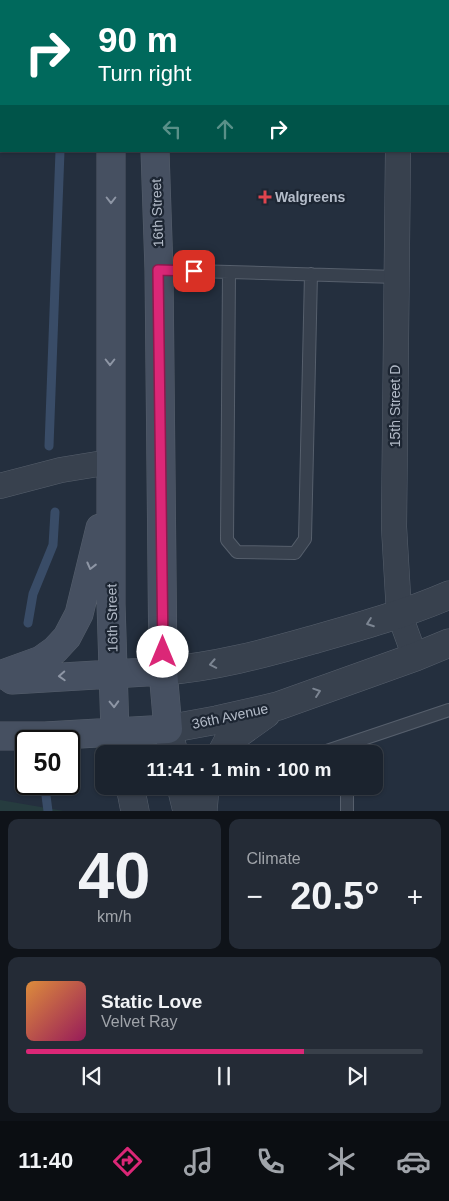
<!DOCTYPE html>
<html lang="en">
<head>
<meta charset="utf-8">
<style>
	:root { --surface:#1b232e; --page:#242b36; --text:#f1f3f6; --muted:#a0a4aa; --line:#39404a; --accent:#db2777 }
	body { margin:0; font-family:Helvetica,sans-serif; background:var(--page); color:var(--text); height:100vh; display:flex; flex-direction:column; font-size:19px; white-space:nowrap }
	* { box-sizing:border-box; margin:0 }
	p { font-size:16px; color:var(--muted) }
	.icon { flex:none; width:28px; height:28px; fill:none; stroke:currentColor; stroke-width:2; stroke-linecap:round; stroke-linejoin:round }
	.map { position:relative; height:811px; overflow:hidden }
	.sheet { display:flex; flex-direction:column; gap:8px; padding:8px; background:#0f1319; flex:1 }
	.sheet>* { flex:none }
	.banner { position:absolute; left:0px; top:0px; width:450px; height:152px; box-shadow:0 1px 4px #0004,0 0 0 1px var(--line); background:#00695c; color:#fff; overflow:hidden }
	.speed { position:absolute; left:15px; top:730px; display:flex; gap:10px; font-size:25px; font-weight:700; text-align:center }
	.speed>* { display:grid; place-content:center; width:65px; height:65px; border-radius:50%; background:var(--surface); box-shadow:0 1px 4px #0004,0 0 0 1px var(--line); line-height:1 }
	.speed .limit { border:2px solid #111; border-radius:8px; background:#fff; color:#111 }
	.pin { position:absolute; display:grid; place-items:center; width:42px; height:42px; color:#fff; margin:-21px; border-radius:10px; box-shadow:0 2px 8px #0006 }
	.me { position:absolute; width:55px; margin:-28px; rotate:0deg; stroke-linejoin:round; filter:drop-shadow(0 0 4px #0008) }
	.turn { display:flex; align-items:center; gap:18px; height:105px; padding:0 15px; font-size:22px }
	.turn .icon { width:65px; height:65px; stroke-width:2.5 }
	.turn b { display:block; font-size:35px; line-height:42px }
	.lanes { display:flex; align-items:center; height:48px; padding:0 15px; background:#0003; justify-content:center; gap:25px; direction:ltr }
	.lanes .off { opacity:.35 }
	.big { font-size:38px; font-weight:600; line-height:1.1 }
	.sheet .widget { flex:1; display:flex; flex-direction:column; justify-content:center; gap:8px; min-width:0; padding:0 18px; border-radius:10px; background:var(--page) }
	.sheet .dial { align-items:center; gap:0 }
	.dial b { font-size:65px; line-height:1 }
	.song { display:flex; align-items:center; gap:15px }
	.cover { width:60px; height:60px; border-radius:8px; background:linear-gradient(135deg,hsl(30 70% 55%),hsl(330 70% 35%)) }
	.played { height:5px; border-radius:2px; background:linear-gradient(90deg,var(--accent) 70%,var(--line) 70%) }
	.keys { display:flex; justify-content:space-around; direction:ltr }
	.heat { display:flex; justify-content:space-between; align-items:center; font-size:28px; direction:ltr }
	.sheet .tiles { flex:1; display:grid; gap:8px; grid-template-columns:1fr 1fr }
	.widget:last-child { grid-column:span 2 }
	.trip { position:absolute; left:95px; top:745px; width:288px; height:50px; border-radius:10px; background:var(--surface); box-shadow:0 1px 4px #0004,0 0 0 1px var(--line); font-weight:600; line-height:50px; text-align:center }
	.tabs { display:flex; height:80px; justify-content:space-around; align-items:center; background:#0b0e12; color:var(--muted) }
	.tabs .icon { width:35px; height:35px }
	.tabs .current { color:var(--accent) }
	.tabs b { font-size:22px; color:var(--text) }
	.map>svg:first-child { display:block }
	.green { fill:#263c3f }
	.lines { fill:none; stroke-linecap:round; stroke-linejoin:round }
	.stream { stroke:#394c67; stroke-width:9 }
	.service-casing { stroke:#565f6c; stroke-width:14 }
	.minor-casing { stroke:#565f6c; stroke-width:26 }
	.tertiary-casing { stroke:#565f6c; stroke-width:29 }
	.secondary-casing { stroke:#565f6c; stroke-width:29 }
	.service { stroke:#38414e; stroke-width:12 }
	.minor { stroke:#38414e; stroke-width:25 }
	.tertiary { stroke:#38414e; stroke-width:28 }
	.secondary { stroke:#465061; stroke-width:28 }
	.oneway { stroke:#8e96a5 }
	.oneway2 { stroke:#7c8592 }
	.route-casing { stroke:#8e194d; stroke-width:12 }
	.route { stroke:#db2777; stroke-width:9 }
	.health-dot { fill:#e0444e; stroke:#1d2633; stroke-width:2 }
	.labels { text-anchor:middle; stroke-width:4.5; stroke-linejoin:round; paint-order:stroke }
	.poi-label { font-size:14px; font-weight:bold; fill:#b4bcc9; stroke:#1d2633; text-anchor:start }
	.street-label { font-size:14px; fill:#b4bcc9; stroke:#1d2633 }
</style>
</head>
<body>
<div class="map">
<svg width="449" height="811" viewBox="0 0 449 811">
	<rect width="100%" height="100%" fill="#242f3e"/>
	<path class="green" d="M0,800l64,11h-64z"/>
	<g class="lines">
		<path class="stream" d="M66,1v-1
			M49,446l11,-295
			M28,623l5,-29 20,-49 2,-33
			M45,788l3,23"/>
		<defs>
			<path id="service" d="M159,270l237,7
				M229,272l-2,268 10,12 58,1 10,-14 6,-265
				M318,754l131,-44
				M347,786v25"/>
			<path id="minor" d="M400,1v-1
				M398,151l-4,376 5,86 16,44
				M0,486l61,-16 49,-8"/>
			<path id="tertiary" d="M163,671c51,-4 100,-17 149,-31 46,-13 93,-26 137,-45
				M115,732l6,22
				M174,754l-6,-25 49,-9 61,-14 137,-49 34,-14
				M221,754l7,-13 38,-27
				M130,786l5,25
				M181,786l6,25
				M203,811l2,-25"/>
			<path id="secondary" d="M152,0v1
				M111,1v-1
				M111,151v453l4,128
				M0,675l41,-15 14,-10 12,-13 12,-23 21,-86
				M12,680l151,-9
				M0,736h45l123,-7 -5,-58 -4,-401 -4,-119"/>
		</defs>
		<use href="#service" class="service-casing"/>
		<use href="#minor" class="minor-casing"/>
		<use href="#tertiary" class="tertiary-casing"/>
		<use href="#secondary" class="secondary-casing"/>
		<use href="#service" class="service"/>
		<use href="#minor" class="minor"/>
		<use href="#tertiary" class="tertiary"/>
		<use href="#secondary" class="secondary"/>
	</g>
	<defs><path id="oneway-chevron" d="M-2-3.5L2.5 0L-2 3.5" fill="none" stroke-width="1.6" stroke-linecap="round" stroke-linejoin="round" transform="scale(1.25)"/></defs>
	<g class="oneway">
		<use href="#oneway-chevron" transform="translate(111 200) rotate(90)"/>
		<use href="#oneway-chevron" transform="translate(110 362) rotate(90)"/>
		<use href="#oneway-chevron" transform="translate(91 566) rotate(104)"/>
		<use href="#oneway-chevron" transform="translate(62 676) rotate(177)"/>
		<use href="#oneway-chevron" transform="translate(114 704) rotate(88)"/>
	</g>
	<g class="oneway2">
		<use href="#oneway-chevron" transform="translate(370 623) rotate(160)"/>
		<use href="#oneway-chevron" transform="translate(213 664) rotate(169)"/>
		<use href="#oneway-chevron" transform="translate(317 692) rotate(-19)"/>
	</g>
	<g class="lines">
		<defs>
			<path id="route" d="M163,652l-5,-382 36,1"/>
		</defs>
		<use href="#route" class="route-casing"/>
		<use href="#route" class="route"/>
	</g>
	<path class="health-dot" d="M262.5 189.5h5v5h5v5h-5v5h-5v-5h-5v-5h5z"/>
	<g class="labels">
		<g class="poi-label">
			<text x="275" y="202">Walgreens</text>
		</g>
		<g class="street-label">
			<text transform="translate(157 213) rotate(-92)" y="5">16th Street</text>
			<text transform="translate(395 406) rotate(-90)" y="5">15th Street D</text>
			<text transform="translate(112 618) rotate(-91)" y="5">16th Street</text>
			<text transform="translate(230 716) rotate(-12)" y="5">36th Avenue</text>
		</g>
	</g>
</svg>
<div class="speed"><div class="limit">50</div></div>
<div class="pin" style="left:194px;top:271px;background:#d93025"><svg class="icon" aria-label="arrive" viewBox="0 0 24 24"><path d="M6 21V4h12l-3 4 3 4H6"/></svg></div>
<svg class="me" style="left:163px;top:652px" viewBox="-20 -20 40 40"><circle r="19" fill="#fff"/><path d="M0-13L10 11 0 6-10 11z" fill="#db2777"/></svg>
<div class="trip">11:41 · 1 min · 100 m</div>
<div class="banner">
<div class="turn"><svg class="icon" aria-label="right" viewBox="0 0 24 24"><path d="M7 20v-9h11M14 6l5 5-5 5"/></svg><div><b>90 m</b>Turn right</div></div>
<div class="lanes"><svg class="icon off" aria-label="left" viewBox="0 0 24 24"><path d="M17 20v-9H6M10 6l-5 5 5 5"/></svg><svg class="icon off" aria-label="ahead" viewBox="0 0 24 24"><path d="M12 20V5M6 11l6-6 6 6"/></svg><svg class="icon" aria-label="right" viewBox="0 0 24 24"><path d="M7 20v-9h11M14 6l5 5-5 5"/></svg></div>
</div>
</div>
<section class="sheet">
<div class="tiles">
<div class="widget dial"><b>40</b><p>km/h</p></div>
<div class="widget"><p>Climate</p>
<div class="heat"><a>−</a><b class="big">20.5°</b><a>+</a></div>
</div>
<div class="widget">
<div class="song"><i class="cover"></i><div><b>Static Love</b><p>Velvet Ray</p></div></div>
<div class="played"></div>
<div class="keys"><svg class="icon" aria-label="previous" viewBox="0 0 24 24"><path d="M18 5L8 12l10 7zM5 5v14"/></svg><svg class="icon" aria-label="pause" viewBox="0 0 24 24"><path d="M8 5v14M16 5v14"/></svg><svg class="icon" aria-label="next" viewBox="0 0 24 24"><path d="M6 5l10 7-10 7zM19 5v14"/></svg></div>
</div>
</div>
</section>
<nav class="tabs">
<b>11:40</b>
<svg class="icon current" aria-label="directions" viewBox="0 0 24 24"><path d="M12 3l9 9-9 9-9-9zM9 14v-3h6M13 9l2 2-2 2"/></svg>
<svg class="icon" aria-label="music" viewBox="0 0 24 24"><path d="M9 18V5l10-2v13"/><circle cx="6" cy="18" r="3"/><circle cx="16" cy="16" r="3"/></svg>
<svg class="icon" aria-label="phone" viewBox="0 0 24 24"><path d="M5 4h4l2 5-3 2q2 4 5 5l2-3 5 2v4C11 20 4 13 5 4z"/></svg>
<svg class="icon" aria-label="climate" viewBox="0 0 24 24"><path d="M12 3v18M4 7l16 10M4 17L20 7"/></svg>
<svg class="icon" aria-label="car" viewBox="0 0 24 24"><path d="M5 17H2v-5l4-1 3-4h7l3 4 3 1v5h-3M9 17h6M6 11h13"/><circle cx="7" cy="17" r="2"/><circle cx="17" cy="17" r="2"/></svg>
</nav>
</body>
</html>
